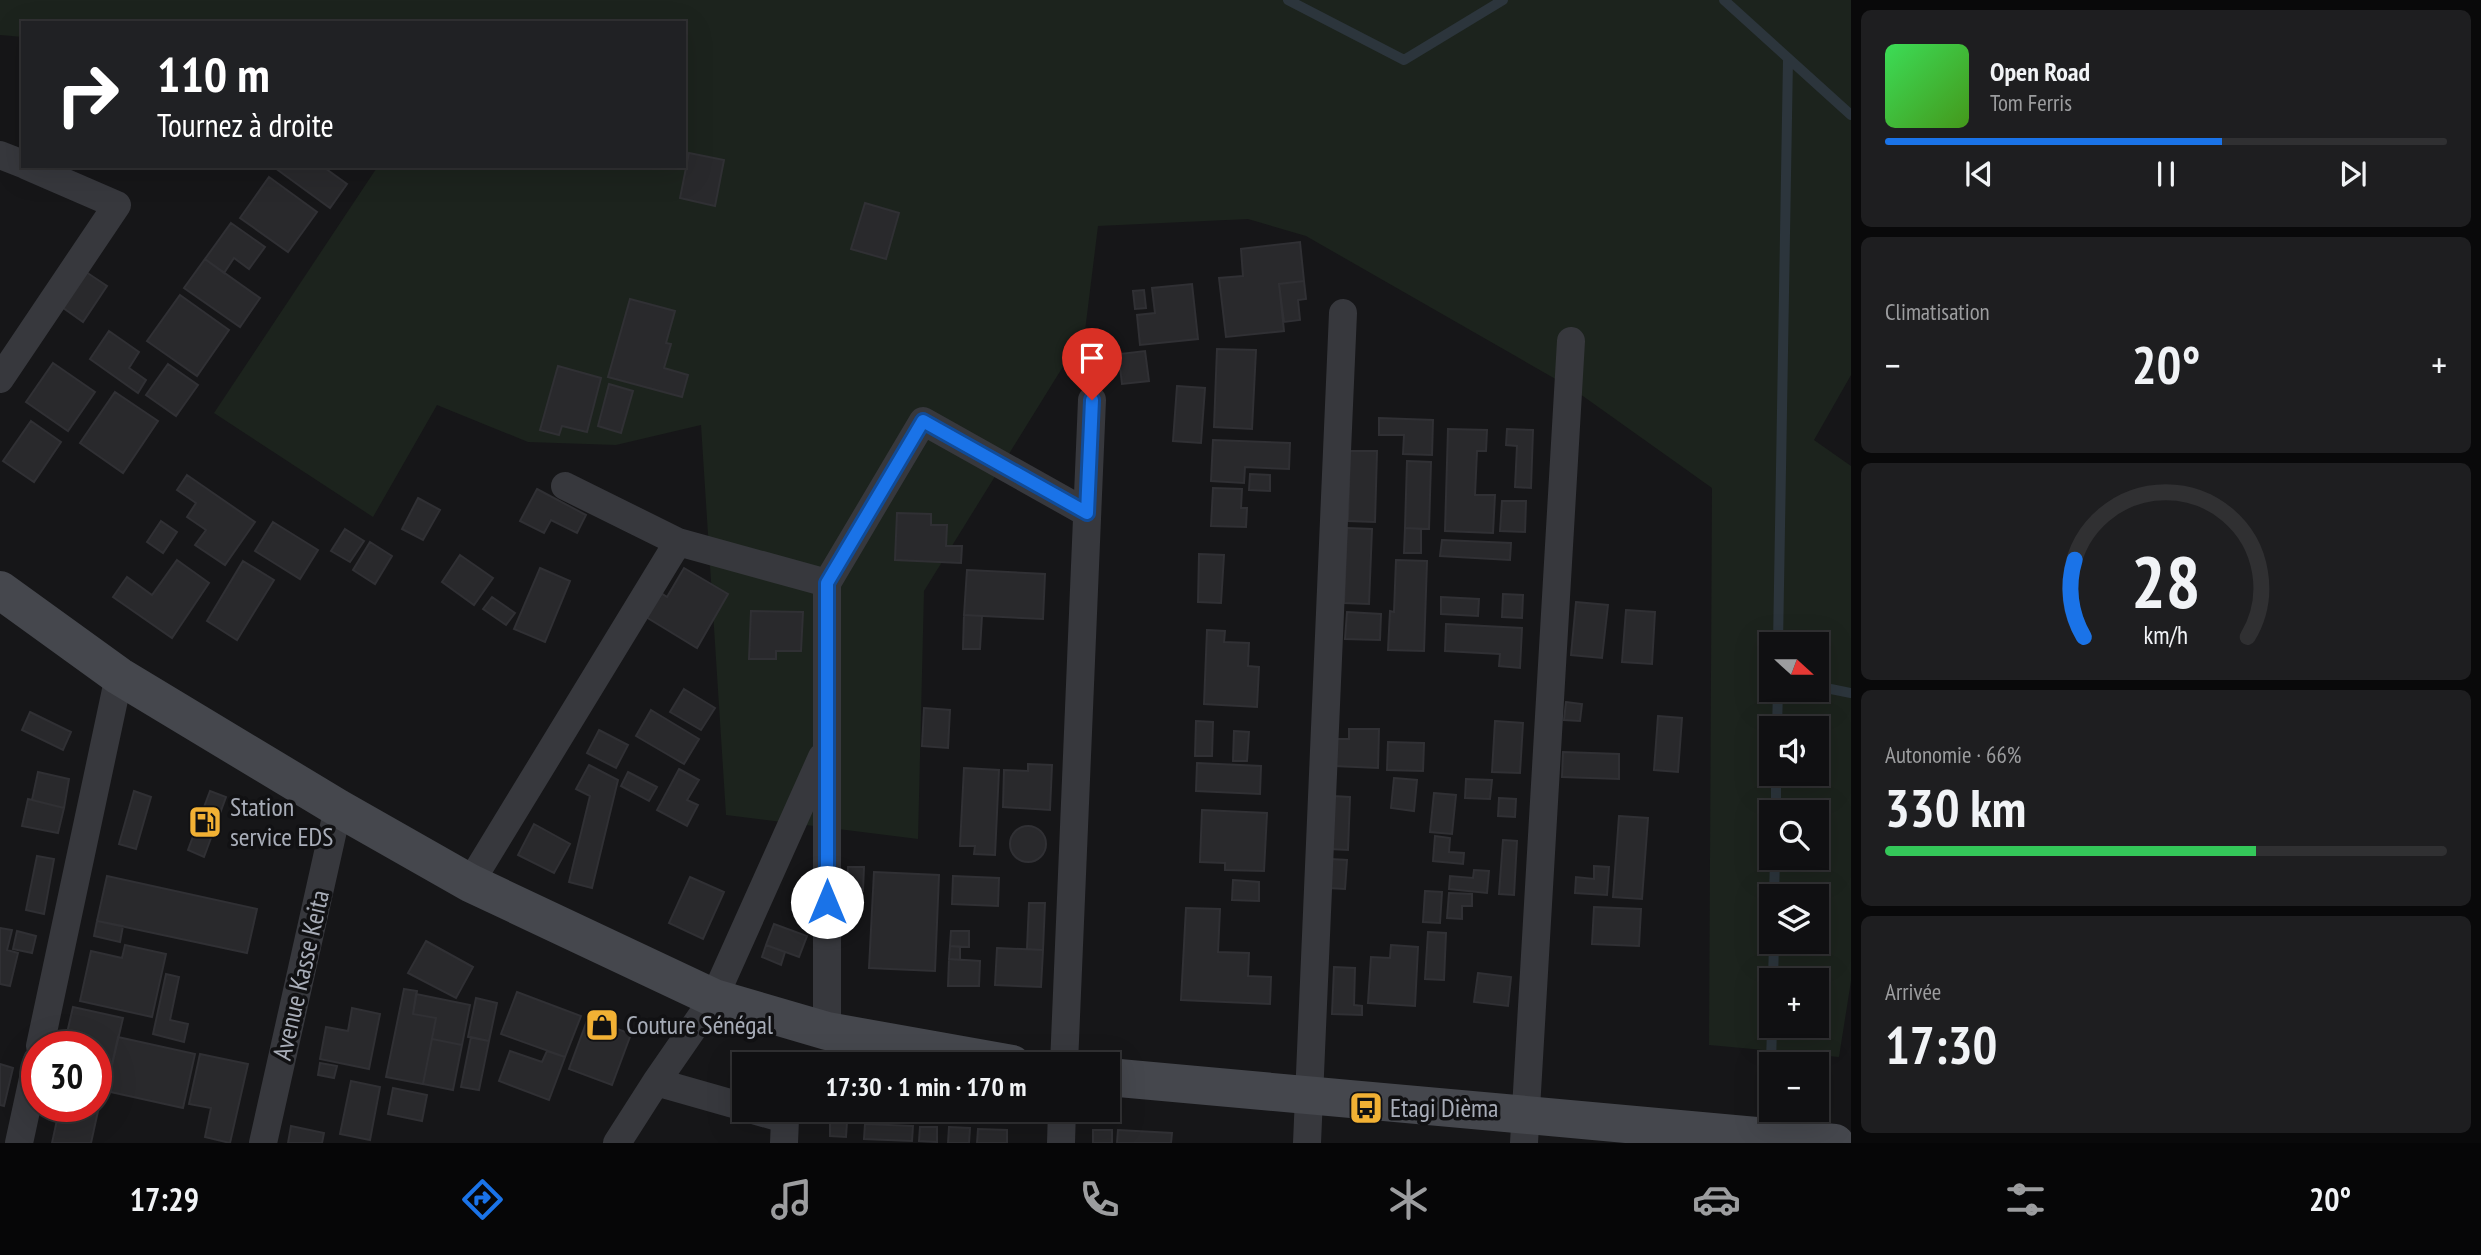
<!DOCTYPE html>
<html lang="fr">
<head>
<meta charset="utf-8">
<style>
	:root { --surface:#101012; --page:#1e1e20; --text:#f1f3f6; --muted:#9c9d9f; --line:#303032; --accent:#1a73e8 }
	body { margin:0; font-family:"PT Sans Narrow",sans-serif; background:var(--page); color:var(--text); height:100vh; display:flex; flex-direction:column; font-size:26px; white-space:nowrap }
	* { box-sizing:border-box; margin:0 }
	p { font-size:23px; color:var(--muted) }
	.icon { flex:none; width:38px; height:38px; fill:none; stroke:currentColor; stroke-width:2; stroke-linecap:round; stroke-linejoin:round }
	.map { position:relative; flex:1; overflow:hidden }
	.panel { display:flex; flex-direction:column; gap:10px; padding:10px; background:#09090a; width:630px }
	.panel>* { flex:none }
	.banner { position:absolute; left:21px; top:21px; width:665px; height:147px; border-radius:0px; box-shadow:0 7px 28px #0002,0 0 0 2px var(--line); background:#202124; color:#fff; overflow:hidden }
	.needle { width:46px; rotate:111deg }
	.controls { position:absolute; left:1759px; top:632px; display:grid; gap:14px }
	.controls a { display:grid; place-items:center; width:70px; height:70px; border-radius:0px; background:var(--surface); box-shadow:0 7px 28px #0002,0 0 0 2px var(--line); font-size:35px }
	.speed { position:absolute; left:21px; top:1031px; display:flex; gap:14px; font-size:35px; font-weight:700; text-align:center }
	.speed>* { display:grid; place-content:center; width:91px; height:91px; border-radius:50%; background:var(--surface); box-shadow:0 7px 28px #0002,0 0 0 2px var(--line); line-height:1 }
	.speed .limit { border:10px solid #d22; background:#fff; color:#111 }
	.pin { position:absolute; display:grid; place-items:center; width:60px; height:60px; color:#fff; margin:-72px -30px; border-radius:50% 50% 50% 0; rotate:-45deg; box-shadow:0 0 7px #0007 }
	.pin .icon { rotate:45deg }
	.me { position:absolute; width:77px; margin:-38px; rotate:0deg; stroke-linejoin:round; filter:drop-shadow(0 0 5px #0008) }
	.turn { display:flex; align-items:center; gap:24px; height:147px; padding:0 21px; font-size:32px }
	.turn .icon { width:91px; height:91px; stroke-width:2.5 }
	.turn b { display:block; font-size:49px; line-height:60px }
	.big { font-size:52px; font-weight:600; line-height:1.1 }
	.panel .tile { flex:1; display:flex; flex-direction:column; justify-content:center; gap:10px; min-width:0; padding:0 24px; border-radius:10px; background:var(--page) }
	.panel .dial { align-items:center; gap:0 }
	.dial svg { height:182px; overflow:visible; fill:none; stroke:var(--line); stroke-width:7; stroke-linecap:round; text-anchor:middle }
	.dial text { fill:var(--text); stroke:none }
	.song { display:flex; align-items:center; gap:21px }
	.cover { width:84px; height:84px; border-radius:10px; background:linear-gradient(135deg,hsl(130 70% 55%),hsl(100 70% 35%)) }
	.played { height:7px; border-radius:4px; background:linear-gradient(90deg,var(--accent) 60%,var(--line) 60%) }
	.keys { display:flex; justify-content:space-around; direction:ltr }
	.heat { display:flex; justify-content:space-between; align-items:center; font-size:38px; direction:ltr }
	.charge { height:10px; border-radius:5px; background:linear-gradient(90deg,#34c759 66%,var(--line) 0) }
	.trip { position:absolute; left:732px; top:1052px; width:388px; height:70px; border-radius:0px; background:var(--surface); box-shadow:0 7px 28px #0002,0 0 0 2px var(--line); font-weight:600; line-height:70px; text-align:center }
	.tabs { display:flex; height:112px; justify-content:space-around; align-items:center; background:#060607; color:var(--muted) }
	.tabs .icon { width:49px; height:49px }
	.tabs .current { color:var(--accent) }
	.tabs b { font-size:32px; color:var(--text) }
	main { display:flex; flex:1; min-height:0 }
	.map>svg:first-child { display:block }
	.green { fill:#1c231d; fill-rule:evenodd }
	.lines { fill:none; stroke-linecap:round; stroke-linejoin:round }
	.stream { stroke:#2c353c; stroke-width:10 }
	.building { fill:#29292c; stroke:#303034; stroke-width:2 }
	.minor { stroke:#37383d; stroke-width:28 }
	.secondary { stroke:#45474d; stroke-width:38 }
	.route-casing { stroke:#114b97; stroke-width:18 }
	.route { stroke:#1a73e8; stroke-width:12 }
	.labels { text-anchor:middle; stroke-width:7; stroke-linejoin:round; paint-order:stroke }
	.poi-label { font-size:26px; fill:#a8adb8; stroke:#111113; text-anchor:start }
	.street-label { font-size:26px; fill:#a8adb8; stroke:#111113 }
</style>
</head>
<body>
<main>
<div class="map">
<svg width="1851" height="1143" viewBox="0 0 1851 1143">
	<rect width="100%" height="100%" fill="#161618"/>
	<path class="green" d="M0,0h1851v375l-37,65 37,26v515l-12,76 -130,-12 3,-557 -139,-99 -267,-153 -58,-17 -150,7 -13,105 -161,260 -6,248 -192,-24 -25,-390 -85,20 -88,-3 -91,-37 -64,112 -159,-104 164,-247h306v-143h-661v14l-23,-2zM1771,644h45v46h-45zM1771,728h45v46h-45zM1771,812h45v46h-45zM1771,896h45v46h-45zM1771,980h45v46h-45z"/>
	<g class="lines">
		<path class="stream" d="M1288,0l116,60 99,-60
			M1724,0l127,115
			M1778,644l10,-585
			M1816,686l35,7
			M1777,728l1,-38
			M1776,812v-38
			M1774,896l1,-38
			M1773,980l1,-38
			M1771,1064l1,-38
			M1771,1104v-11"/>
	</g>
	<path class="building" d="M689,153l35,7 -9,46 -35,-8z
		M276,166h46l25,18 -17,24 -55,-40z
		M269,177l48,35 -29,40 -48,-34z
		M865,203l34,10 -13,46 -35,-10z
		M231,223l34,24 -16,22 -15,-11 -10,15 -19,-14z
		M1300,242l4,39 -25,3 5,47 -58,6 -7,-59 24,-2 -2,-27z
		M205,259l55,39 -20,29 -56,-39z
		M83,270l24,16 -24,36 -24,-17z
		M1304,281l2,18 -8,1 2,20 -16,2 -5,-38z
		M1192,284l6,55 -58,6 -3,-30 18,-2 -3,-25z
		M1144,290l2,18 -11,1 -2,-18z
		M180,295l49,35 -32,46 -50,-35z
		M630,299l45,12 -9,32 5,1 -7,24 24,7 -6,22 -74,-20z
		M109,331l30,21 -10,16 17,12 -8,13 -48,-34z
		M1217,349l39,1 -4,79 -38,-2z
		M1145,351l4,30 -27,3 -2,-17 -7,1 -2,-13z
		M53,363l42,29 -27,39 -42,-29z
		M168,364l30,21 -22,31 -30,-21z
		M558,366l43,12 -14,54 -25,-6 -3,9 -19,-5z
		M609,384l24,7 -12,42 -23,-7z
		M1177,386l28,2 -4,55 -28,-2z
		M115,392l43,29 -35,52 -43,-30z
		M1379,418l54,2 -1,35 -29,-1 1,-19h-25z
		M31,421l30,21 -27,40 -31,-21z
		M1448,429l39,1 -1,21h-9l-2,44h20l-2,38 -48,-2z
		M1507,429l26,1 -2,58 -16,-1 2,-41 -11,-1z
		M1213,440l77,3 -1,26 -44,-2 -1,16 -33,-2z
		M1350,451h27l-2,71 -27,-1z
		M1407,461l24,1 -2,67 -24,-1z
		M1250,474l20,1v16l-21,-1z
		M187,475l68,47 -30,43 -30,-20 11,-15 -19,-13 9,-14 -19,-13z
		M1213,488l29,1 -1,19h6l-1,19 -35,-1z
		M537,489l49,26 -9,18 -26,-13 -7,13 -24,-12z
		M418,498l22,12 -17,30 -21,-11z
		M1502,501h24l-1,31 -25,-1z
		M897,513l34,1v11h16l-1,21h16l-1,17 -66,-3z
		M161,521l16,11 -14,21 -16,-11z
		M273,522l45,28 -18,29 -45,-28z
		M1347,528l25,1 -3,75 -25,-1z
		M1405,528l16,1v24h-17z
		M345,529l19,12 -14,21 -19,-11z
		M1442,540l69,3 -1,17 -70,-4z
		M370,542l22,14 -17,28 -22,-14z
		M1199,554l25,1 -3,48 -23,-1z
		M460,555l33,23 -19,27 -32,-23z
		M177,560l32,23 -37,55 -59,-41 14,-20 25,18z
		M1396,560l31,1 -3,90 -36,-1 2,-39 4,1z
		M243,561l31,19 -37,60 -30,-19z
		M540,568l30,13 -25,61 -31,-13z
		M684,568l44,26 -31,54 -56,-34 14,-25 12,8z
		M967,570l78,4 -2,45 -79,-4z
		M1503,594l20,1 -1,23 -20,-1z
		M492,597l23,16 -9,12 -23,-16z
		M1441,597l38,2 -1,17 -37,-2z
		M1576,602l32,3 -6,53 -31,-3z
		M1626,610l29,2 -3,52 -30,-2z
		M751,611l52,1 -2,39h-25v8h-27z
		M1347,612l34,2 -1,26 -35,-1z
		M964,615l18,1 -2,33h-17z
		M1446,624l76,4 -2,40 -21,-2 1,-12 -55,-3z
		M1207,630l18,1 -1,11 25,1 -1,23 11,1 -2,40 -53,-3z
		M684,689l31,19 -14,22 -31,-18z
		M1566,702l16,2 -2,17 -16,-1z
		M924,708l26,2 -2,38 -26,-2z
		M651,710l48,29 -15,25 -48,-28z
		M30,712l41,20 -8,18 -41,-20z
		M1658,716l24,2 -4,54 -24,-2z
		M1196,721l17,1 -1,34h-17z
		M1495,721l28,2 -3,50 -28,-1z
		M1349,729h30l-1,39 -44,-2 1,-27h14z
		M599,730l29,15 -12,23 -29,-15z
		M1234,731l15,1 -2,29h-14z
		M1388,742l36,1 -1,28 -36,-1z
		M1563,752l56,2v25l-57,-2z
		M1197,763l64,3 -1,28 -64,-3z
		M1028,764l24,1 -2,45 -47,-3 1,-37 24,1z
		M589,765l29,15 -26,108 -23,-6 21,-86 -14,-7z
		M964,768l35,2 -4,85 -21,-1 1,-8h-15z
		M679,769l20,11 -12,20 11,5 -11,21 -30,-16z
		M38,772l31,7 -5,29 -32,-8z
		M628,772l29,15 -8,14 -28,-15z
		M1394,778l23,2 -3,31 -23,-3z
		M1466,779l26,1 -2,19 -25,-1z
		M134,791l17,6 -15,52 -17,-5z
		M210,791l16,6 -22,60 -16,-7z
		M1434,793l22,2 -4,39 -22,-2z
		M1332,796l18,1 -2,53 -18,-1z
		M1499,798l17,1 -1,18 -17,-1z
		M28,799l36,9 -6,25 -36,-7z
		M1202,810l65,3 -3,58 -39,-1v-7l-25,-1z
		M1619,816l29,2 -6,81 -29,-2z
		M534,824l36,20 -16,29 -36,-18z
		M1010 844a18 18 0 1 1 36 0a18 18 0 1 1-36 0Z
		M1435,836l15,2 -1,14 15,1 -1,11 -30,-3z
		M1503,840l14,1 -3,54 -15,-1z
		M37,856l17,3 -10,55 -18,-4z
		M1330,859l17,1 -2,29 -17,-1z
		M1594,866l15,1 -2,28 -32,-2 1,-16 18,2z
		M848,867h16l-1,24 -16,-1z
		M1474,870l15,1 -2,22 -38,-4 1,-13 23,2z
		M874,872l65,3 -4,96 -66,-3z
		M107,876l150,33 -10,44 -150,-32z
		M953,876l46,2 -1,28 -46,-2z
		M690,877l34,15 -21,47 -34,-16z
		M1233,880l26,2v19l-27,-1z
		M1425,891l17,1 -2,31 -17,-1z
		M1449,893l23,1v12h-10v13l-15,-1z
		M1029,903h16l-2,47 -16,-1z
		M1594,907l47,2 -2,37 -47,-2z
		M1186,908l34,1 -2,43 31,1 -1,23 23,1 -1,27 -89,-4z
		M97,921l26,5 -3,16 -26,-6z
		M774,924l33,12 -8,21 -33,-12z
		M0,928l12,2 -5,20 11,3 -8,33 -10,-2z
		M17,931l19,5 -4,17 -19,-4z
		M951,931h18v16l-19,-1z
		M1428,932l18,1 -2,47 -19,-1z
		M426,941l47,26 -17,31 -48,-25z
		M125,945l41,9 -14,63 -72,-16 11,-50 31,7z
		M766,945l19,7 -4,13 -19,-8z
		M1391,945l27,2 -3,59 -47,-3 3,-46 19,1z
		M950,946l10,1v13l-11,-1z
		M997,948l46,2 -2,37 -46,-2z
		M949,959l31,2 -1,25h-31z
		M1334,967l21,1 -1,37 8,1v9l-30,-1z
		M1478,973l33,4 -3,29 -34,-4z
		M166,974l13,3 -9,43 18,4 -4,18 -31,-8z
		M404,989l13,2 -4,23 23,4 -13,66 -37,-7z
		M517,992l64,24 -16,41 -64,-23z
		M416,994l54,11 -8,40 -30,-6 4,-21 -23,-4z
		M476,998l21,5 -8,38 -21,-4z
		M73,1007l50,11 -17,73 -10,-2v-43h-32z
		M352,1008l28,6 -11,55 -49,-10 6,-32 22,4z
		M588,1018l43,16 -19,51 -43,-16z
		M118,1037l77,17 -12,54 -77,-17z
		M471,1037l18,4 -10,49 -18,-3z
		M432,1039l30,6 -9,45 -30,-6z
		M510,1051l32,11 5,-11 18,6 -16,43 -50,-19z
		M200,1054l48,10 -18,79 -25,-6 6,-29 -22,-4z
		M320,1063l17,3 -3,12 -16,-3z
		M0,1064l13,4 -9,38 -4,-1z
		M351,1081l29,6 -10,53 -30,-6z
		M393,1088l34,7 -5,26 -34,-7z
		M60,1106h14l24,5 -7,32h-39z
		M830,1121l17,1 -1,15 -16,-1z
		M865,1124l48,2 -1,15 -48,-2z
		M291,1126l33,7 -2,10h-34z
		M920,1127h17v15l-18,-1z
		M949,1127l21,1 -1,15h-21z
		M978,1129l29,1v13h-30z
		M1093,1130h19v13h-19z
		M1118,1130l54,3 -1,10h-54z"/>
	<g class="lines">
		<path class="minor" d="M0,155l23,9
			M0,379l117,-174 -90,-39
			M565,486l113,56 149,41
			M470,883l208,-341
			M827,1031v-448l96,-162 164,92
			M40,1046l79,-370
			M1064,1064l28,-664
			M656,1082l88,25
			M753,1110l32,9 -1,24
			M19,1143l18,-83
			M263,1143l75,-335
			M617,1143l39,-61 58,-84 108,-241
			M1061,1143l1,-33
			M1307,1143l36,-830
			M1524,1143l47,-802"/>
		<path class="secondary" d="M0,590l119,86 219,132 132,75 244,115 113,33 185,33
			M1108,1077l727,66"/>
	</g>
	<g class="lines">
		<defs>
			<path id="route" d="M827,902v-319l96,-162 164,92 5,-113"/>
		</defs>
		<use href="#route" class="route-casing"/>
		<use href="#route" class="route"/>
	</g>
	<defs>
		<symbol id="fuel-square" viewBox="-11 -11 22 22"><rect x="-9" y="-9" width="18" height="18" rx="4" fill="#f2b134" stroke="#111113"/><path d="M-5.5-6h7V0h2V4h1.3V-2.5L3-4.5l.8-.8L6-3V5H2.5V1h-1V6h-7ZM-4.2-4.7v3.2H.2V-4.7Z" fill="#111"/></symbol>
		<symbol id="shop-square" viewBox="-11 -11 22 22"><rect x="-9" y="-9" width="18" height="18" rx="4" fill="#f2b134" stroke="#111113"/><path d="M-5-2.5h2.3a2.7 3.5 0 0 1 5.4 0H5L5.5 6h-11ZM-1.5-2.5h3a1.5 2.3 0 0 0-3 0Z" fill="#111"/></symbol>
		<symbol id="bus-square" viewBox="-11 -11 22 22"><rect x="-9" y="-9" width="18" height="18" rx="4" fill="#f2b134" stroke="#111113"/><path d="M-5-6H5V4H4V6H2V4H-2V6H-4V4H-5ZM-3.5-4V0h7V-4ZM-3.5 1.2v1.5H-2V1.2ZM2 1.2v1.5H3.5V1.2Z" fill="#111"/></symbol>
	</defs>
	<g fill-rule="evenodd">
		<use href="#fuel-square" x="186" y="803" width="38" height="38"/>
		<use href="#shop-square" x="583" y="1006" width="38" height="38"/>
		<use href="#bus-square" x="1347" y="1089" width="38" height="38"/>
	</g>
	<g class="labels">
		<g class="poi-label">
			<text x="230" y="816">Station<tspan x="230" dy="30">service EDS</tspan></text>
			<text x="626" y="1034">Couture Sénégal</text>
			<text x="1390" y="1117">Etagi Dièma</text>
		</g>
		<g class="street-label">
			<text transform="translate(301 975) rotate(-77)" y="9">Avenue Kasse Keita</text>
		</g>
	</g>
</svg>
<div class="controls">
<a><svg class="needle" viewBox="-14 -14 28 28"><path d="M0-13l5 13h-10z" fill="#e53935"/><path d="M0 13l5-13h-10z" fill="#9c9d9f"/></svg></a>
<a><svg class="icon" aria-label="sound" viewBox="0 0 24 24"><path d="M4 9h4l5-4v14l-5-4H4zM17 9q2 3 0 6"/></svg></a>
<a><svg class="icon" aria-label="search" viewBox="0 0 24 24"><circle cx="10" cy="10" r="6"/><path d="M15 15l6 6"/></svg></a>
<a><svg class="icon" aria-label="layers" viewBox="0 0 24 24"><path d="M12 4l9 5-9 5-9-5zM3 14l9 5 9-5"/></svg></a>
<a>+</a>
<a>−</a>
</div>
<div class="speed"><div class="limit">30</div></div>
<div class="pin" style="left:1092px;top:400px;background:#d93025"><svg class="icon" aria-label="arrive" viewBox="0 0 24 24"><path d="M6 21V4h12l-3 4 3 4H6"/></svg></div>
<svg class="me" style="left:827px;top:902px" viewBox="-20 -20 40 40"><circle r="19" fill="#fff"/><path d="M0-13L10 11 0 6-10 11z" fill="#1a73e8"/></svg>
<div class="trip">17:30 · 1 min · 170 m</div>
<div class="banner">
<div class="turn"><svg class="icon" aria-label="right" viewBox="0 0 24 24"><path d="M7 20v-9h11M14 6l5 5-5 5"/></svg><div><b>110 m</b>Tournez à droite</div></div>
</div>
</div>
<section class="panel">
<div class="tile">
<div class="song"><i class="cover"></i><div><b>Open Road</b><p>Tom Ferris</p></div></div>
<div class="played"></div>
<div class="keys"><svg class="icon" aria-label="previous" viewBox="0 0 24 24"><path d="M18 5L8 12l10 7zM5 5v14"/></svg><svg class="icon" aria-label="pause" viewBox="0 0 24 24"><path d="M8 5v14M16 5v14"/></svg><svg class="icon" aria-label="next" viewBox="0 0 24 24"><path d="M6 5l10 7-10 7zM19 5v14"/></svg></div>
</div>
<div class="tile"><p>Climatisation</p>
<div class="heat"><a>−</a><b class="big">20°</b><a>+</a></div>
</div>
<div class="tile dial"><svg viewBox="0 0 100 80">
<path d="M14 69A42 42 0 1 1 86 69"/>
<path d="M14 69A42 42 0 0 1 10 35" stroke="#1a73e8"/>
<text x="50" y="56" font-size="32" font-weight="700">28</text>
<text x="50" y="72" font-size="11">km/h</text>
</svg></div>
<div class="tile"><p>Autonomie · 66%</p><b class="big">330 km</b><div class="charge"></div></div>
<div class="tile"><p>Arrivée</p><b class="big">17:30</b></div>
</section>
</main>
<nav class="tabs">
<b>17:29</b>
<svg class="icon current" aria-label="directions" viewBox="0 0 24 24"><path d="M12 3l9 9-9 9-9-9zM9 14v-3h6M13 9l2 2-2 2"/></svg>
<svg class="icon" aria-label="music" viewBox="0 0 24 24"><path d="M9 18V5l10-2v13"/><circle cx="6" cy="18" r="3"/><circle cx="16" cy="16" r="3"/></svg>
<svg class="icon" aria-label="phone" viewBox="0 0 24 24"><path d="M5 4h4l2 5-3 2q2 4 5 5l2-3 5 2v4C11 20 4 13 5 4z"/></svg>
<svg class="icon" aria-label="climate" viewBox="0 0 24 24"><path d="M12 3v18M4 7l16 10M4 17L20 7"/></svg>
<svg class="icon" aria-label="car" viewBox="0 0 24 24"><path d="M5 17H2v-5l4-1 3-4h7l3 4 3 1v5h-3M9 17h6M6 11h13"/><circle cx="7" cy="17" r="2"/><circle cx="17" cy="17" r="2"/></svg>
<svg class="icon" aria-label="filters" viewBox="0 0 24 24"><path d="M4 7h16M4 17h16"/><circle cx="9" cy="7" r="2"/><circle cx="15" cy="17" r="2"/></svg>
<b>20°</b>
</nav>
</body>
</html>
